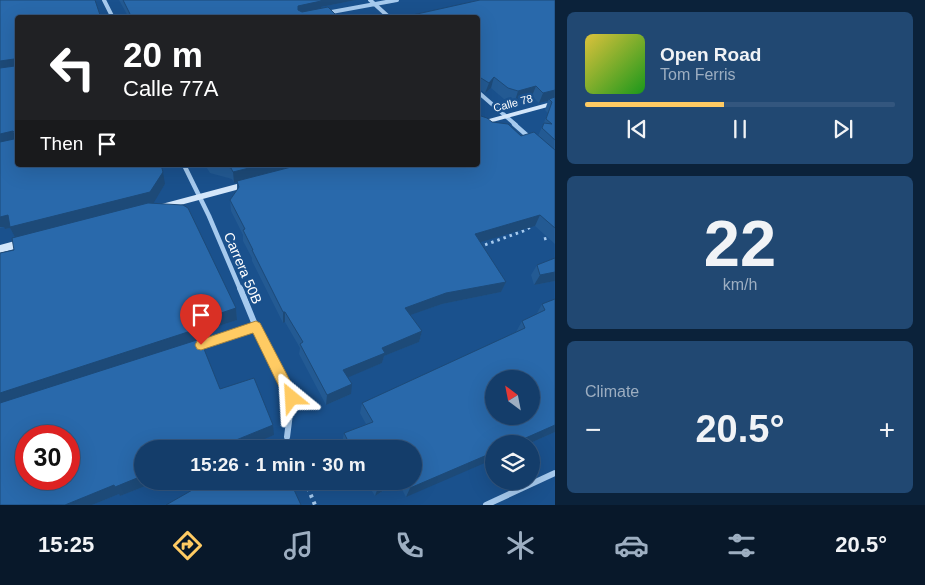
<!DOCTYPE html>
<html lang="en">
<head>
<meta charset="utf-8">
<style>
	:root { --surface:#143d6a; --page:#214872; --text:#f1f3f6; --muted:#9daec1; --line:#33567e; --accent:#ffcb63 }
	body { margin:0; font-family:Helvetica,sans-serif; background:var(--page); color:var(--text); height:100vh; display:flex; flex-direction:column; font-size:19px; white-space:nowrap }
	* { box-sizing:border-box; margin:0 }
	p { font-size:16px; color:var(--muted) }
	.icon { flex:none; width:28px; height:28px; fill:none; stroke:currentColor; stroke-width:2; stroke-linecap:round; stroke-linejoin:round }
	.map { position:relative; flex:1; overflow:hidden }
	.drawer { display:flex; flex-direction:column; gap:12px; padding:12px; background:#0b223a; width:370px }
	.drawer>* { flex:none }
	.hud { position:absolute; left:15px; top:15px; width:465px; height:152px; border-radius:5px; box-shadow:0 5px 20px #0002,0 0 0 1px var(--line); background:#202124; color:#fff; overflow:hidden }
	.needle { width:32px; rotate:328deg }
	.buttons { position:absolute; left:485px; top:370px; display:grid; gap:10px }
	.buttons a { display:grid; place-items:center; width:55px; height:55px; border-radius:50%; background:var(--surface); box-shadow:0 5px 20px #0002,0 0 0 1px var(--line); font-size:25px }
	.speed { position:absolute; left:15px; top:425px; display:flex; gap:10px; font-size:25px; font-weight:700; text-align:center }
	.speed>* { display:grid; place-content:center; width:65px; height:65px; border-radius:50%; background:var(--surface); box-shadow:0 5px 20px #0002,0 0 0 1px var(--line); line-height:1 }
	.speed .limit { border:8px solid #d22; background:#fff; color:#111 }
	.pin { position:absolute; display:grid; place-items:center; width:42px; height:42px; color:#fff; margin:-51px -21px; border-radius:50% 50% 50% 0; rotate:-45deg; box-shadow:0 0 5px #0007 }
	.pin .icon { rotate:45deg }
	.me { position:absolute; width:55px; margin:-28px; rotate:333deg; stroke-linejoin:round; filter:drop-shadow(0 0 4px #0008) }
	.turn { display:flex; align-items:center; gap:18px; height:105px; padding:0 25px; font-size:22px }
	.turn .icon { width:65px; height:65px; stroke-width:2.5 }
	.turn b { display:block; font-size:35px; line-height:42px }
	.then { display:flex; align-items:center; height:48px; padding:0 25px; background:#0003; gap:10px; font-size:19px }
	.big { font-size:38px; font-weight:600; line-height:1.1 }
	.drawer .tile { flex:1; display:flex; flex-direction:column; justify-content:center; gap:8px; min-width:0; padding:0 18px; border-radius:8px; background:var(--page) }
	.drawer .dial { align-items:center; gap:0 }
	.dial b { font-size:65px; line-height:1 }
	.song { display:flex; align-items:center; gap:15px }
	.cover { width:60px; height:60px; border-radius:8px; background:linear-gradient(135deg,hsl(50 70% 55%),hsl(120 70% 35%)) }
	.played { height:5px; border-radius:2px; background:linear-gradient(90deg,var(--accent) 45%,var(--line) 45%) }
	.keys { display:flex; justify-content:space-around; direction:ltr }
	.heat { display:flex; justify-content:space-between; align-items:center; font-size:28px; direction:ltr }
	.trip { position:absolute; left:134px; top:440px; width:288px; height:50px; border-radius:25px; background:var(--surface); box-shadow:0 5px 20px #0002,0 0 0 1px var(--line); font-weight:600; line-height:50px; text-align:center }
	.tab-bar { display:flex; height:80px; justify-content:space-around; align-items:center; background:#08182a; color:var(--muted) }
	.tab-bar .icon { width:35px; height:35px }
	.tab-bar .active { color:var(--accent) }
	.tab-bar b { font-size:22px; color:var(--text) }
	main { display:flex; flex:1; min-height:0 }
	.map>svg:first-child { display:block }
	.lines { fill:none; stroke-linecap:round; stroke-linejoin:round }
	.path-far1 { stroke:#a6caee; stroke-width:3; stroke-dasharray:2.5 4; stroke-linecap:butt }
	.path { stroke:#a6caee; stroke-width:4; stroke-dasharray:3 4.5; stroke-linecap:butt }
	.street-far2 { stroke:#a6caee; stroke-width:4 }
	.street-far1 { stroke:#a6caee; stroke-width:4.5 }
	.street { stroke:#a6caee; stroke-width:6 }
	.secondary { fill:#d3e6fa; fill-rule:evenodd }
	.wall { fill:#235a93 }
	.shaded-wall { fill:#1d4a78 }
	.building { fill:#2969ab; stroke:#1d4a78; fill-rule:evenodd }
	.route { fill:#ffcb63; stroke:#a68440 }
	.labels { text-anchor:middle; stroke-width:5; stroke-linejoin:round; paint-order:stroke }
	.far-street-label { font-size:11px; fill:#fff; stroke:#1a518d }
	.street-label { font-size:14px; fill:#fff; stroke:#1a518d }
</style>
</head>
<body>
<main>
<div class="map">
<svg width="555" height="505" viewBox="0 0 555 505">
	<rect width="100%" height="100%" fill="#1a518d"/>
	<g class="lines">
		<path class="path-far1" d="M544,239l11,-3
			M479,247l47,-17 7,-5"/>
		<path class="path" d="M305,481l10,24"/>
		<path class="street-far2" d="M104,0l9,18
			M370,0l20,18
			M326,13l71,-13
			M478,92l38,33"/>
		<path class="street-far1" d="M514,124l16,14
			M184,165l25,51 31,73"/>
		<path class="street" d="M240,288l16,39 36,71 -5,39
			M197,346l59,-19
			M486,505l69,-32"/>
		<path class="secondary" d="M555,101v4l-77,21v-4z
			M248,181l4,3 -1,2 -93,25 -5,-3 5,-3z
			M26,238l5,4 -2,3 -29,8v-8z"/>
	</g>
	<path class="wall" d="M0,0l18,18 147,166 -12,19 83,105 1,12 -40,13 2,6 21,50 54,46 -132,46h16l-38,15 -1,-2 -27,11h-92l15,-268 -5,-9 -5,1 -1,-2 -4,1z
		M119,0h237l-35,7v1l18,10h-210z
		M555,0v244l-20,-18 -55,16 26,40 -5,10 -59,12 -32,11 12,16 -3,11 -35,14 -2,7 -34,14 3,17 -25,11 -27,-51 1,-6 -15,-26 -2,1 -31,-62v-3l-9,-17v-6l-12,-24 -1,-11 7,-10v-8l-3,1 -2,-4 -22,-6 -5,-8h273l14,-43 29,14h17l10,-23 -3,-3 3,-9 -9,2 -7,-7 -17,5 -11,-2 -13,-11 -6,5 -7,-5v1v-71z
		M555,258v23l-21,4 -3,-10 6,-10z
		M555,299v133l-27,12h-34l-88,53 -8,-15 -23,14 -5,-8 -5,2 -4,-9h51v-32h-67l-3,-6 2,-10 22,-9 -6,-11 2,-10 154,-71 6,-11 14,-6 6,-11z"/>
	<path class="shaded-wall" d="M318,0h38l-35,7v3l-23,6v-10z
		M14,59l4,10 -18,4v-12z
		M494,77l-3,11 -6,5 4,-10z
		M481,78l-3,10v1v-7z
		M536,86l-4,10 -17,5 3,-10z
		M555,90v10l-6,-1 -1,2 -9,2 4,-10z
		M13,131l5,12 -18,4v-13z
		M261,165h42l-69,18 -1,-11z
		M163,172l2,12 -12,20 -137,35 -6,-11 -5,1 -1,-2h-4v-10z
		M540,215l-5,11 -64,19 4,-11z
		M555,272v9l-21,4 6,-10z
		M506,282l-5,10 -59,12 -40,14 3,-10 41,-15z
		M236,308l1,12 -40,13 2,8 -199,65v-13l194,-71z
		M283,312h2v10l-2,1z
		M422,331l-3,11 -35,14 -2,7 -40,17 1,-10 39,-22z
		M352,384l-1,10 -25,11 1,-10z
		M273,425l1,10 -34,14h-26z
		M555,425v7l-27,12h-16z
		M494,452v7l-88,38 4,-9z
		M142,476v5h16l-38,15 -1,-2 -27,11h-27l49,-20z
		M368,481h5l-3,7 -5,2z
		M388,481h10l-23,15 3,-9z"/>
	<path class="building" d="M0,0h95l6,18h-83v44l-4,-3 -14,2z
		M123,0h198v1l-23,5v4l4,2 26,-5 11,11h-207z
		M480,0h75v90l-12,3 -7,-7 -18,5 -10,-3 -14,-11 -5,6 -8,-5 -3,4v-64h-79z
		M18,62v103h143l2,7 -13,20 -140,35 -2,-12 -8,2v-75l14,-3 3,-4 -4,-4 -13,3v-66l15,-2z
		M555,97v43l-13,-12 2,-5 8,1 -6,-5 6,-17 -3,-3z
		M478,115l9,3 5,4 16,2 13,12 13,-4 21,18v78l-15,-13 -65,19 31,48 -60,11 -41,15 17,23 -40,17 3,5 -42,17 9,14 -25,11 -27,-51 3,-2 -18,-30h-2l-31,-62h1l-10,-20 2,-1 -15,-29 9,-13 -2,-6 62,-16h179z
		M219,165h42l-28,7 -2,-4z
		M148,203l35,2 5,3 48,100 -42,14 3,7 -197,64v-140l14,-3 -2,-12z
		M555,258v14l-15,3 -3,-10z
		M555,299v126l-43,19h-18v8l-84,36 -4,-7h6v-32h-60l-8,-16 29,-11 -11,-19 163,-75 -3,-7 23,-11 -3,-6zM494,379h37v37h-37z
		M200,339l20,50 34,-11 19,47 -59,24h-72v27l-27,11 -1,-2 -49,20h-65v-102zM26,436h43v43h-43z
		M279,441l4,8h-17z
		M208,481h82l11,24h-135z
		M375,481h13l-10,6z"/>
	<path class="route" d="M256,321l4,2 37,71 2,4 -2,5 -5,1 -5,-1 -34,-70 -52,17 -4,-1 -2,-4 2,-4z"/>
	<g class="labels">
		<g class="far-street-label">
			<text transform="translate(513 103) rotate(-15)" y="4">Calle 78</text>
		</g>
		<g class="street-label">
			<text transform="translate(243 268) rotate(67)" y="5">Carrera 50B</text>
		</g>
	</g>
</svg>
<div class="buttons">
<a><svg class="needle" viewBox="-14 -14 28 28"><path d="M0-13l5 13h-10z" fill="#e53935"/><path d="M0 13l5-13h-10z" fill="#9daec1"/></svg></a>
<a><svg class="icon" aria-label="layers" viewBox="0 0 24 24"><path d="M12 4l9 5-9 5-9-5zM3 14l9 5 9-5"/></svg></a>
</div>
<div class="speed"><div class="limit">30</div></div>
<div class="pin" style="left:201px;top:345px;background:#d93025"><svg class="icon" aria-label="arrive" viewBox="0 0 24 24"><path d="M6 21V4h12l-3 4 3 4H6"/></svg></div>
<svg class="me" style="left:292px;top:398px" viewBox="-20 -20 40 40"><path d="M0-17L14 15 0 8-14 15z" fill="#ffcb63" stroke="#fff" stroke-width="4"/></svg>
<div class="trip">15:26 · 1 min · 30 m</div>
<div class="hud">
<div class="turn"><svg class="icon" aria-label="left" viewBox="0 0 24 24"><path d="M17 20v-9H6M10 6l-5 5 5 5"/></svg><div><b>20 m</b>Calle 77A</div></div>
<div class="then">Then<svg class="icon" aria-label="arrive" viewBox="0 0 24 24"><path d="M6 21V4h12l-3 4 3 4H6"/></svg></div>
</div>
</div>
<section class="drawer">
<div class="tile">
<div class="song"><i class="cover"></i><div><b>Open Road</b><p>Tom Ferris</p></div></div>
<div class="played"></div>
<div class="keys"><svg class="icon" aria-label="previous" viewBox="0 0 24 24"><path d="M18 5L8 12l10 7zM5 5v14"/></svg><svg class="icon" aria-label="pause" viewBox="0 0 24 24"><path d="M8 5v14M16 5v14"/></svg><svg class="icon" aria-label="next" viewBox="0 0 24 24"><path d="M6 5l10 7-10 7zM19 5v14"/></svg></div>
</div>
<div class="tile dial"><b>22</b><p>km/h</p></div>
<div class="tile"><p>Climate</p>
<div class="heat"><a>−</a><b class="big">20.5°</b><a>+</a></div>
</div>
</section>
</main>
<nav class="tab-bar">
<b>15:25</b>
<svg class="icon active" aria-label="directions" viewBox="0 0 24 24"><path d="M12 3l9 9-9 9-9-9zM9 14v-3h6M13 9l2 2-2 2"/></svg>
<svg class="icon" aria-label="music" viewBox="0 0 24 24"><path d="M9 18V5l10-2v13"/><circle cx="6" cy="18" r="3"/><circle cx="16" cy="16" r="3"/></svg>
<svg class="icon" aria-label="phone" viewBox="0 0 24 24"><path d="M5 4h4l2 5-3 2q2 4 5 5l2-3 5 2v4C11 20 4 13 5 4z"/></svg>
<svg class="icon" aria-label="climate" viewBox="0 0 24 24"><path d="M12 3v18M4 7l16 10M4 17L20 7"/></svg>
<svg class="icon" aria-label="car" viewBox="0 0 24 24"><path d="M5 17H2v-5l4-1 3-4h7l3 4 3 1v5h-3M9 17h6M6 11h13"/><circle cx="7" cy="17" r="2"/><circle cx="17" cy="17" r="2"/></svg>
<svg class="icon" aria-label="filters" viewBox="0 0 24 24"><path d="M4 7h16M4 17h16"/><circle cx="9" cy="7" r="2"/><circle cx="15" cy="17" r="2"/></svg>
<b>20.5°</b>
</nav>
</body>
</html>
